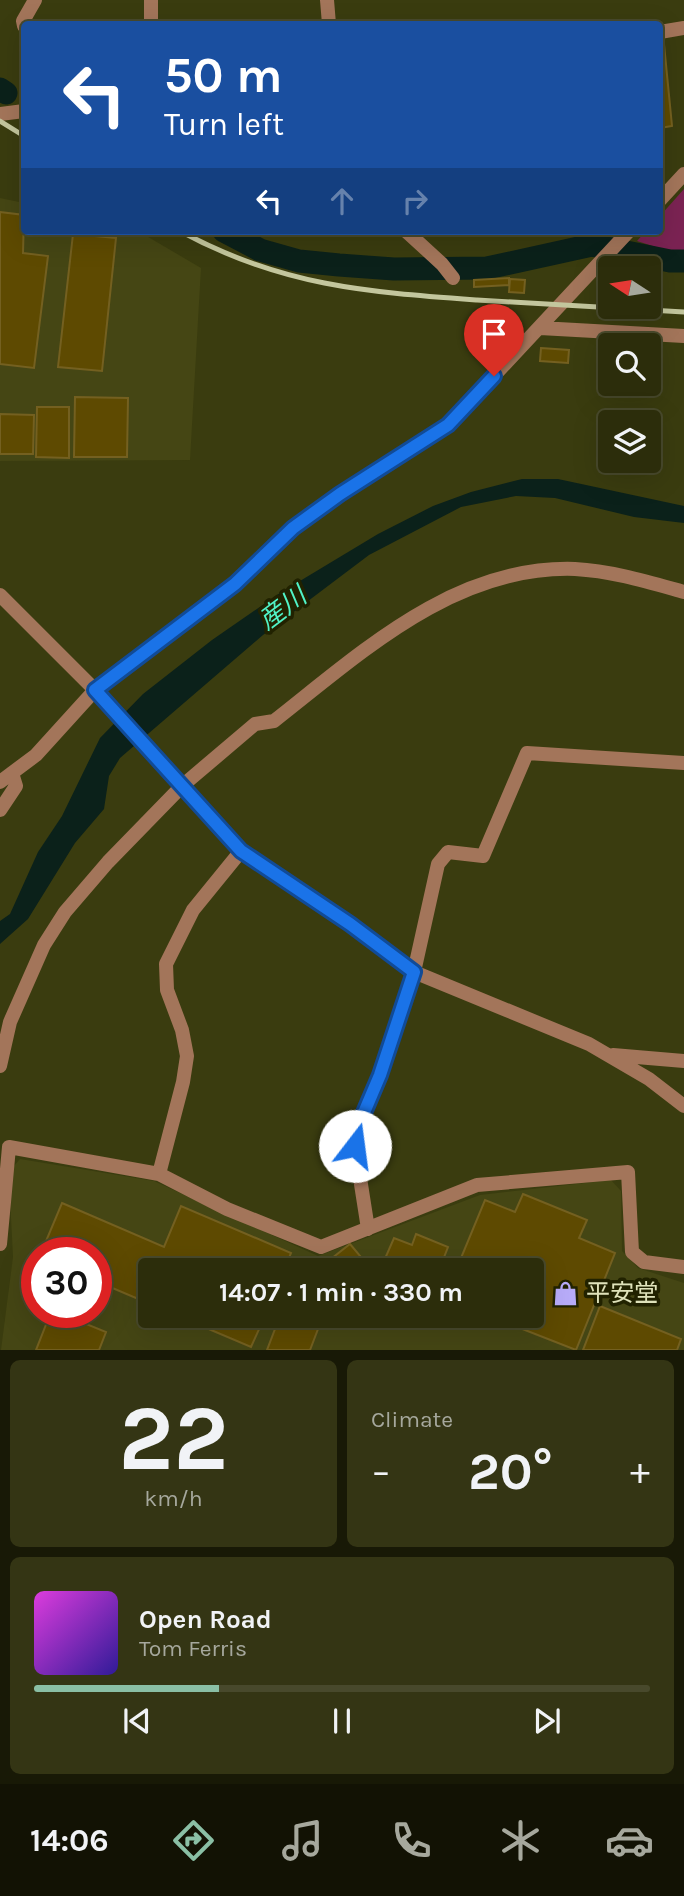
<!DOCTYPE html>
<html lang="en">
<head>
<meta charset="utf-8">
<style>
	:root { --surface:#2c2d0b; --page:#343514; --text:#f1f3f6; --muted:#a6a89d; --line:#48492c; --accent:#8abfa5 }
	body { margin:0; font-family:Karla,"Noto Sans JP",sans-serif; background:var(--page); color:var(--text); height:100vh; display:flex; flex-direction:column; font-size:26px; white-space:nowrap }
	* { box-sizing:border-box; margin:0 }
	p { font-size:23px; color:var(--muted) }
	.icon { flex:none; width:38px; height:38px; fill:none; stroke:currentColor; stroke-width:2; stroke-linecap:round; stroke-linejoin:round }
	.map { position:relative; height:1350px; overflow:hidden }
	.details { display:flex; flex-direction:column; gap:10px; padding:10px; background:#181906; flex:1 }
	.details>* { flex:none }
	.banner { position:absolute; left:21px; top:21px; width:642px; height:214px; border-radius:7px; box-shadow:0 7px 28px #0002,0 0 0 2px var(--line); background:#1a4fa0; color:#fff; overflow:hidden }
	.needle { width:46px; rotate:282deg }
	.fabs { position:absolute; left:598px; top:256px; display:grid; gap:14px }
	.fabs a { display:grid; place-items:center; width:63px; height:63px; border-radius:7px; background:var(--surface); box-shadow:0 7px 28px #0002,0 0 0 2px var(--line); font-size:35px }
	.speed { position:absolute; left:21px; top:1237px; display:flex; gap:14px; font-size:35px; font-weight:700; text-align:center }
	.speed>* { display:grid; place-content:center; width:91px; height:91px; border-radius:50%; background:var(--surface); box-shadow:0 7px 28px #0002,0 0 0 2px var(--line); line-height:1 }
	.speed .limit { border:10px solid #d22; background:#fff; color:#111 }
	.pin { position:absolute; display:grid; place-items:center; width:60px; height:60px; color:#fff; margin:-72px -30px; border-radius:50% 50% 50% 0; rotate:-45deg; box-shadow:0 0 7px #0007 }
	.pin .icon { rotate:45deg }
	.me { position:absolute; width:77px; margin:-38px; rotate:15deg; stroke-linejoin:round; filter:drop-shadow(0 0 5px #0008) }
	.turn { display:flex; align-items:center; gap:24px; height:147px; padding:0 28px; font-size:32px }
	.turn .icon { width:91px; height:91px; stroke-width:2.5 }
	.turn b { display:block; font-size:49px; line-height:60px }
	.lanes { display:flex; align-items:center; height:66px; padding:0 28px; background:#0003; justify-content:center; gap:35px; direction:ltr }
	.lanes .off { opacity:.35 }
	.big { font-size:52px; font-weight:700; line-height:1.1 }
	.details .card { flex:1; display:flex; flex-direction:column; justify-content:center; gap:10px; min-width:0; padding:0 24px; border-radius:10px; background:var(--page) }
	.details .dial { align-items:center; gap:0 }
	.dial b { font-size:91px; line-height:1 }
	.song { display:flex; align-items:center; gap:21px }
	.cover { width:84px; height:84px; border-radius:10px; background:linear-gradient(135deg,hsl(300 70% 55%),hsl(250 70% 35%)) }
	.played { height:7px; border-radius:4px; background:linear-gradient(90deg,var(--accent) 30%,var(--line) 30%) }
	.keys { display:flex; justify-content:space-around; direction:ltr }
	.heat { display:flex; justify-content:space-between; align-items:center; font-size:38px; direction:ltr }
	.details .tiles { flex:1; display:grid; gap:10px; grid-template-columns:1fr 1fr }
	.card:last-child { grid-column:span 2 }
	.trip { position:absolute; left:138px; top:1258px; width:406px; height:70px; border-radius:7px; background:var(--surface); box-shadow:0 7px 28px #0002,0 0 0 2px var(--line); font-weight:700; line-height:70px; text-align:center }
	.tabs { display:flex; height:112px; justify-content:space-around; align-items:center; background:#121204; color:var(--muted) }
	.tabs .icon { width:49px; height:49px }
	.tabs .active { color:var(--accent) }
	.tabs b { font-size:32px; color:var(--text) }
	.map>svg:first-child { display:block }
	.built { fill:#454614; fill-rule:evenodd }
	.green { fill:#7b2353 }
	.water { fill:#0b211a }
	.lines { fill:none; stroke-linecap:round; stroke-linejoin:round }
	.canal { stroke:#0b211a; stroke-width:23 }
	.building { fill:#5e4a01; stroke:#746020; stroke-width:2 }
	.service { stroke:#a3755a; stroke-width:14 }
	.minor { stroke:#a3755a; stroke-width:14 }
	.rail { stroke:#c3c69d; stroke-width:5 }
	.route-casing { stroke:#114b97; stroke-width:18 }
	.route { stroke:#1a73e8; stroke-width:12 }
	.labels { text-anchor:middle; stroke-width:7; stroke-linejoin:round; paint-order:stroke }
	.poi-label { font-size:24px; fill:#dfe2ba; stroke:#212200; text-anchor:start }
	.water-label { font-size:26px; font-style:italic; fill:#50f3c7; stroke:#212200 }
</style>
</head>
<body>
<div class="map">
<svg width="684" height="1350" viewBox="0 0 684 1350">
	<rect width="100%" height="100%" fill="#3a3c0f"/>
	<path class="built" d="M0,198l24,5v28h114l63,37 -11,192 -190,1z
		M20,1159l134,22 164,75 162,-61 131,-15 10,11 1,60 16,17 46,15v67h-683l12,-93 -3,-59 3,-31zM37,1253h59v59h-59zM150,1270h382v46h-382z"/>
	<path class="green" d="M684,189v62l-22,-2 -25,-8 9,-10h14v-15z"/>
	<path class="water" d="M522,479h36l126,27v17l-50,-6 -79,-19 -39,-2 -55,11 -92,48 -106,80 -143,123 -11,18 -5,33 -29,34 -47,76 -28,25v-23l10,-7 28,-62 24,-36 38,-78 43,-44 69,-54 68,-47 98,-59 55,-28 38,-14z"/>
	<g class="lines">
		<path class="canal" d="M0,89l6,4
			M224,231l36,19 39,11 40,4 55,4 93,-1 105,-23 78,16h14"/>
	</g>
	<path class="building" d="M660,44h4l8,82 -12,2z
		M0,212l24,3 -1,38 25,3 -14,112 -34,-4z
		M73,234l43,4 -14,133 -44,-4z
		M509,278v7l-35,2v-7z
		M510,279l15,1 -1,13 -15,-1z
		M541,348l28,2 -1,13 -28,-2z
		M75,397l53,1 -1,59h-53z
		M37,407h32v51l-33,-1z
		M0,414l34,1 -1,39h-33z
		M523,1194l64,26 -8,18 36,15 -39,97 -87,-34h43v-46h-76l29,-70 30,12z
		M62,1203l102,44 17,-41 110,47 -7,17h-134v34l-54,-23v-28h-55z
		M416,1234l32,13 -9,23h-59l14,-32 18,7z
		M350,1244l11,13 -17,13h-27z
		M600,1306l81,33 -4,11h-94z
		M51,1312h6l49,20 -7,18h-63z
		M178,1316h87l-14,31z
		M280,1316h43l-13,34h-43z"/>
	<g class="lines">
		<path class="service" d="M151,0v24
			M327,0l2,24
			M24,26l-1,-5 12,-21
			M406,231l36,33 11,14"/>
		<path class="minor" d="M660,32l24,-4
			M0,114l24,-3
			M660,200l24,-26
			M540,328l144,8
			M0,595l95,95 146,161 109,73 64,48 175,72 60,35 35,27
			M0,782l36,-27 59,-65 140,-106 58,-56 47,-35 108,-68 181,-194
			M0,810l16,-24 -4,-13
			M613,1055l71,6
			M0,1066l10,-44 34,-77 21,-33 43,-50 74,-76 73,-62 19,-3c88,-69 181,-156 301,-152 37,2 73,13 109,23
			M159,1174l24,-92 4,-26 -5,-26 -15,-40 -1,-26 27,-54 48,-59
			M0,1201l4,1 5,-55 150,27 68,35 94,38 156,-62 151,-13 4,80 12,10 40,5
			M368,1229l-13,-83 5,-24 20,-47 34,-103 24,-108 10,-12 35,4 44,-103 157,10
			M0,1244l4,-42"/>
		<path class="rail" d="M0,121l24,15
			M180,231c101,55 186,61 297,69 69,4 138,8 207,12"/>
	</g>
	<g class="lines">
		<defs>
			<path id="route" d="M355,1146l5,-24 20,-47 34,-103 -64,-48 -109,-73 -146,-161 140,-106 58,-56 47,-34 108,-69 46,-49"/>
		</defs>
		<use href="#route" class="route-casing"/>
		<use href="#route" class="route"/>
	</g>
	<defs>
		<symbol id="shop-bare" viewBox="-9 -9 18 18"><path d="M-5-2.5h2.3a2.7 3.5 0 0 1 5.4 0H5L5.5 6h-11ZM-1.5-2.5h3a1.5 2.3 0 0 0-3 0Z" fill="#b7abf8" stroke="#212200" stroke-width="2.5" paint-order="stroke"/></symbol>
	</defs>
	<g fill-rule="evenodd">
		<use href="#shop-bare" x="548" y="1276" width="35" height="35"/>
	</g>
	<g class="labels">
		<g class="poi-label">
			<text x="586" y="1301">平安堂</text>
		</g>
		<g class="water-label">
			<text transform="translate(282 608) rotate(-37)" y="9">産川</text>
		</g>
	</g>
</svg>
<div class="fabs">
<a><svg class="needle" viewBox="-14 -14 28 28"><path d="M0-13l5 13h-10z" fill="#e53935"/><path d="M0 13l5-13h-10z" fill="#a6a89d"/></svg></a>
<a><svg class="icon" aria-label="search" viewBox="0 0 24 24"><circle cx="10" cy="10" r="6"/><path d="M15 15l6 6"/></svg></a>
<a><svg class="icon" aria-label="layers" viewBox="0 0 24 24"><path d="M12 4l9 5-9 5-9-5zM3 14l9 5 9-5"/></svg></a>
</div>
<div class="speed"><div class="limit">30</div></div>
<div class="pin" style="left:494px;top:376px;background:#d93025"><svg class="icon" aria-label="arrive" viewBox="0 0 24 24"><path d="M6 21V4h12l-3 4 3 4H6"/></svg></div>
<svg class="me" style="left:355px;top:1146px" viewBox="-20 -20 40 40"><circle r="19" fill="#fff"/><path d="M0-13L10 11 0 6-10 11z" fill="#1a73e8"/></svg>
<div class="trip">14:07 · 1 min · 330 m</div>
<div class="banner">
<div class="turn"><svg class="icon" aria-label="left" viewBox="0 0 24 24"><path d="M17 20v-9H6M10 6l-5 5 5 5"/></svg><div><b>50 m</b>Turn left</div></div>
<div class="lanes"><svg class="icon" aria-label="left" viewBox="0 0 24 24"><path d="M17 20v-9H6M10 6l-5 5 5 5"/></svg><svg class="icon off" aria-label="ahead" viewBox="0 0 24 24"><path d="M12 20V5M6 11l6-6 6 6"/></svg><svg class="icon off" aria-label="right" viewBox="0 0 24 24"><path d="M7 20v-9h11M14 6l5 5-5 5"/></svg></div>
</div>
</div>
<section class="details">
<div class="tiles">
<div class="card dial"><b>22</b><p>km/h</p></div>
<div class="card"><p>Climate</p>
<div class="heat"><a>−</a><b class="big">20°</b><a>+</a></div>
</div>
<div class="card">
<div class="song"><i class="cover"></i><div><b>Open Road</b><p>Tom Ferris</p></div></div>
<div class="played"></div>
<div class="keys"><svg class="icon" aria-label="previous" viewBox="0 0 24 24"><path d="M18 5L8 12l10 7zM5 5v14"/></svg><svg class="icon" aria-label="pause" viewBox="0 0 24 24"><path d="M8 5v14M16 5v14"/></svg><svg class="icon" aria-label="next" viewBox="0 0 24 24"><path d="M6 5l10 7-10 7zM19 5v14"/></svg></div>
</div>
</div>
</section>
<nav class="tabs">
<b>14:06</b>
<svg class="icon active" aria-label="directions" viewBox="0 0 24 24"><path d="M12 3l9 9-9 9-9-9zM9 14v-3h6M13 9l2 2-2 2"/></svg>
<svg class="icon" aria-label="music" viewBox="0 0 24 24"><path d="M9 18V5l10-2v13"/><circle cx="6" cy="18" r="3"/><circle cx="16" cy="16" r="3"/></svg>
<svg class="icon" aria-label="phone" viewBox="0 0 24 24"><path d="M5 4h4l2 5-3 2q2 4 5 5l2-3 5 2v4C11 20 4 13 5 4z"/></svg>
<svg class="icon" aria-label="climate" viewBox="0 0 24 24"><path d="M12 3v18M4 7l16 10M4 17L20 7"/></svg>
<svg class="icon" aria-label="car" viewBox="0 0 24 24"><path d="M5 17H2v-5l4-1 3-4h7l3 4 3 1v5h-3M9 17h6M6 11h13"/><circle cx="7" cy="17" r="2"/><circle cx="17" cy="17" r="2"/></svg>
</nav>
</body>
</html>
